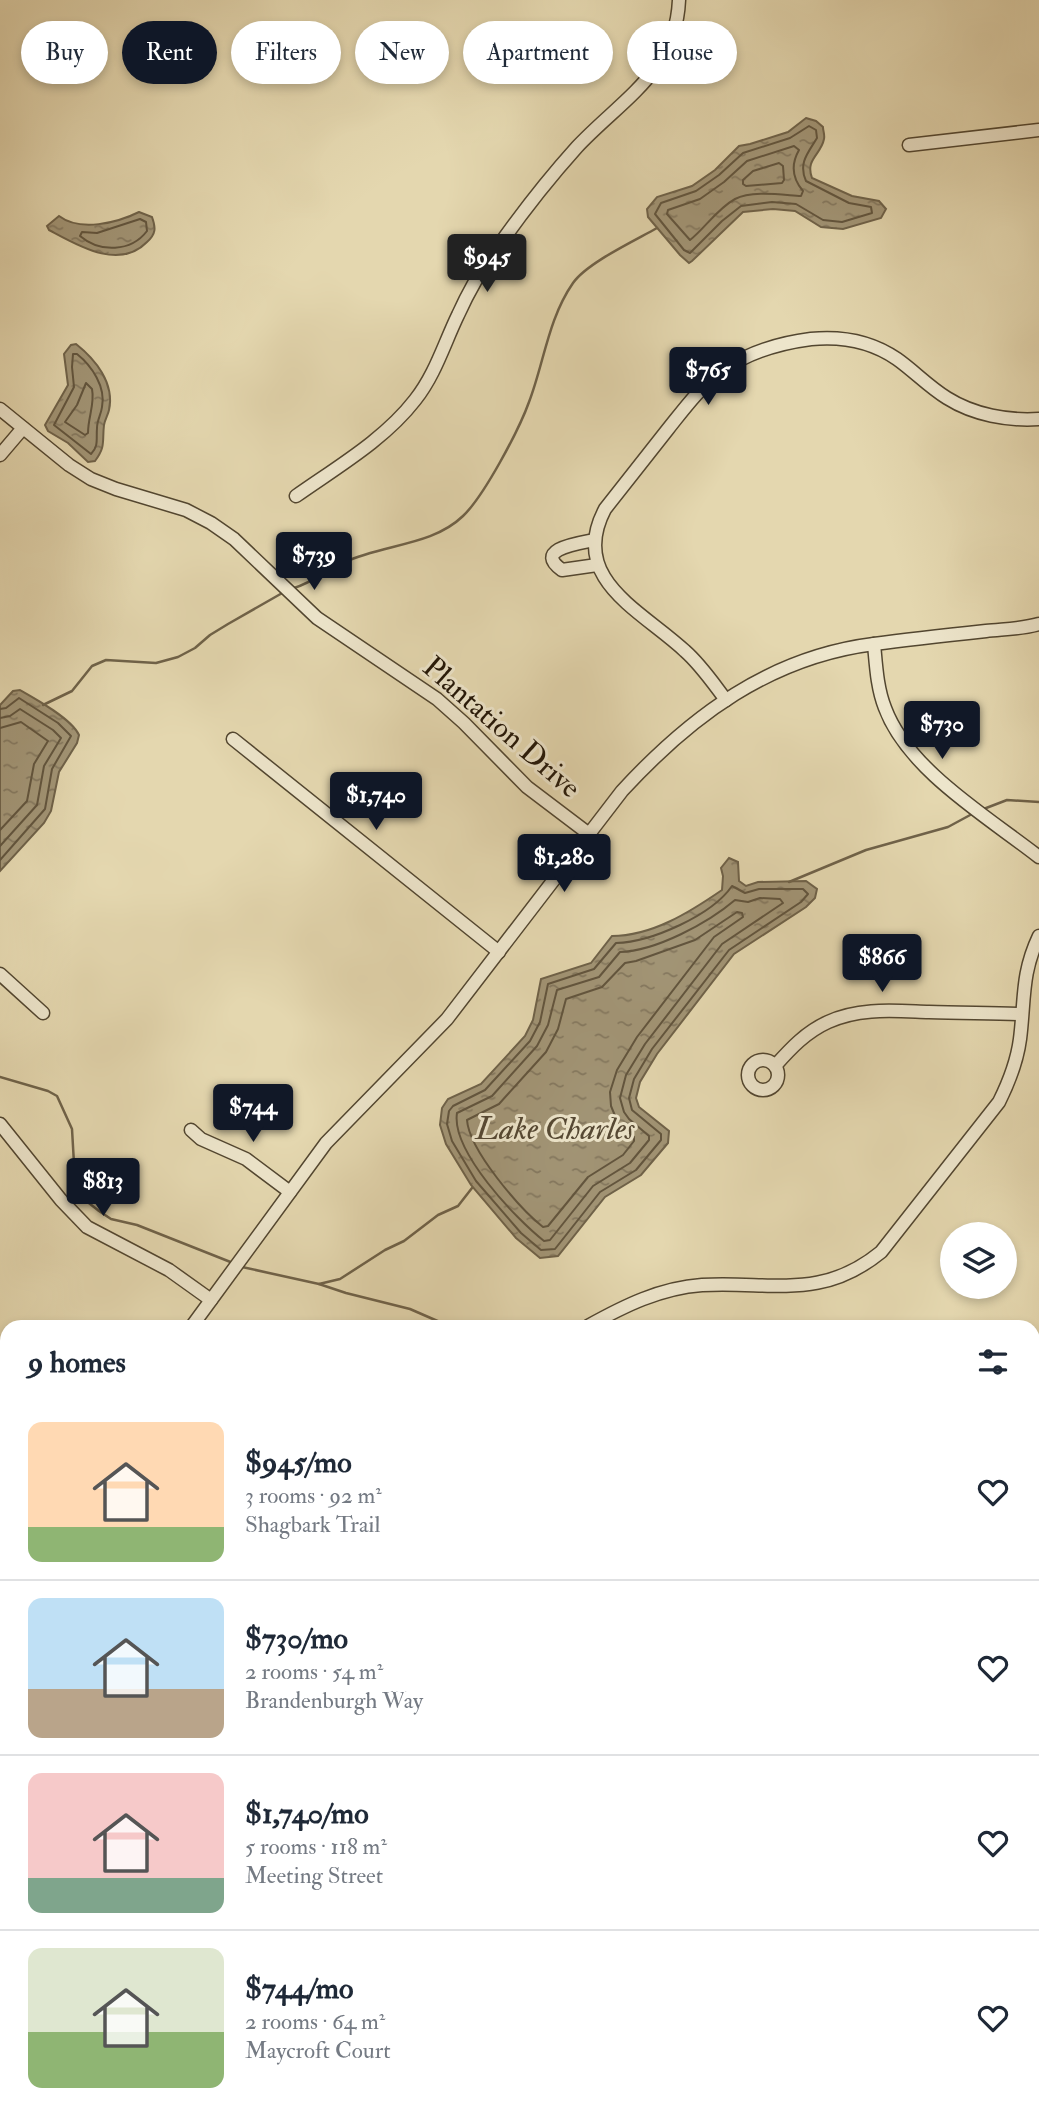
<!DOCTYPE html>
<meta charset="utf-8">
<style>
:root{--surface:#fff;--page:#f6f6f7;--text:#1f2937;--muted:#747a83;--line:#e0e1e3;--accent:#111827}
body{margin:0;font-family:"IM FELL Double Pica",serif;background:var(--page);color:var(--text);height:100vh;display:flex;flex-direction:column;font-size:26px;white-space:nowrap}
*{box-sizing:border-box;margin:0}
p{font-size:23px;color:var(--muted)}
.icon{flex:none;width:38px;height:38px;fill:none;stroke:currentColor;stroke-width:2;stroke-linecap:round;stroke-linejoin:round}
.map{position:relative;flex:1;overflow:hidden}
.sheet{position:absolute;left:0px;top:1320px;width:1040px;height:800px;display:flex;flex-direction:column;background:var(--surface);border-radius:21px 21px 0 0;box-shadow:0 4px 10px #0003}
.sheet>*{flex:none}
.banner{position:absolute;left:21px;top:21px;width:998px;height:63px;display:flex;gap:14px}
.controls{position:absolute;left:940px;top:1222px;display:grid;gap:14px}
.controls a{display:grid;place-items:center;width:77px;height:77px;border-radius:50%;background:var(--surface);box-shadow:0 4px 10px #0003;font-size:35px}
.price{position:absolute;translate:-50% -60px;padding:0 16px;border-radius:7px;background:var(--accent);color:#fff;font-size:23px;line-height:46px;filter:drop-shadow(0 2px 4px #0008)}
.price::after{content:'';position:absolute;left:50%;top:42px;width:21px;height:16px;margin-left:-10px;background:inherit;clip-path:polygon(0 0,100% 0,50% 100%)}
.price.current{background:#222;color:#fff}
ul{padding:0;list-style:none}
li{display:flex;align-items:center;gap:21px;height:175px;padding:0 28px}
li+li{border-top:2px solid var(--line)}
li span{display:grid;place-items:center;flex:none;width:196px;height:140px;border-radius:14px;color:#555}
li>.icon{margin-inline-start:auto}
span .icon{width:84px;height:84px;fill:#fffc;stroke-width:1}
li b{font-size:30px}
h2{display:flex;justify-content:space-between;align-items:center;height:84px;padding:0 28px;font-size:30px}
.tag{padding:0 24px;border-radius:32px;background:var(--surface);box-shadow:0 4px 10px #0003;font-size:24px;line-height:63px}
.tag.current{background:var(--accent);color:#fff}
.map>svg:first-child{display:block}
.water{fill:url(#water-ripples);stroke:#6f6249;stroke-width:2}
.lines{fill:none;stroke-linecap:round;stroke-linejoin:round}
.shore{stroke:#62553e;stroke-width:2}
.stream{stroke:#6f6249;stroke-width:2.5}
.minor-casing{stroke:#524630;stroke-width:15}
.minor{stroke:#ede5cb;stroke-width:12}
.labels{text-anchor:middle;stroke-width:6;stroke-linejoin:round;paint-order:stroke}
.street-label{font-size:30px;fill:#221506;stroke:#ede5cb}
.water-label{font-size:32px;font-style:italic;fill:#554833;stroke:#ede5cb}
</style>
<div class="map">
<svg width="1039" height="2118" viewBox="0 0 1039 2118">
<defs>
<pattern id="water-ripples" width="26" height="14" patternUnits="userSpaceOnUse" patternTransform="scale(1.75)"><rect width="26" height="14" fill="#a29576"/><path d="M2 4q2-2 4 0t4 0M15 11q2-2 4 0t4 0" fill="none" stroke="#84785f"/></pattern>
</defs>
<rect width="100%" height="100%" fill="#e4d7af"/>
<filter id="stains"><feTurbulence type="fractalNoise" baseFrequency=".00286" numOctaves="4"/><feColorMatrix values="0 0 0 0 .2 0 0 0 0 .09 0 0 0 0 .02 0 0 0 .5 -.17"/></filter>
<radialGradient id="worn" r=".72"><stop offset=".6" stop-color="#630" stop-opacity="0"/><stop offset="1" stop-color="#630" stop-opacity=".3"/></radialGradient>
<!-- water -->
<g class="water">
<path d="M806,118L816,121L823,127C823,131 825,135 824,139C821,155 805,159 812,178L852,196L879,201L886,209L881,218L843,229L821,227L795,211L773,209L743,212L692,261L689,263L680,255L648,217L647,209L657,197L692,186L715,170L739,146L750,144L788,132Z"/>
<path d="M139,212L152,217C156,228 156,234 147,242C119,271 77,245 49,230L47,226L59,216C80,232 117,223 139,212Z"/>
<path d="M76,344C95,359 115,383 109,410C108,415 105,419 104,425C102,442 106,446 95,461L88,462L68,443L48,431L45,425L68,385L64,354L71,345Z"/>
<path d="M20,690C36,699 72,719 79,735L77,743L59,772L51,811L44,823L0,871V705L13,691Z"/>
<path d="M729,858L738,862L739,881L746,886L758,882L806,881L817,889L815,898L806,907L734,954L657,1054L640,1082L636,1098L639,1107L669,1131L668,1143L641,1175L605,1197L558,1256L540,1258L516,1238L471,1185L446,1144L440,1125L442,1108L448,1099L481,1084L525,1036L533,1020L541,979L591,963L612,936C652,936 690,912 722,890L723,876L721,868Z"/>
</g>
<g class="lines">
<!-- shore -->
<g class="shore">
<path d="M809,126L816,130L817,138C808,153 798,163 806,181L849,203L871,207L872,213L842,222L823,220L796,204L772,202L741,206L722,221L690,253L684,250L655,214L661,203L696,191L719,175L743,153L790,138Z"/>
<path d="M794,146L799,150C791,164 792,178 803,191L801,196C783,195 752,190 735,199C717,209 705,228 690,240L667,214L668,210L700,199L724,182L747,161Z"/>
<polygon points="779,163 783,166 784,180 782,183 746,186 743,184 743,180 753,171"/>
<path d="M140,219L146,222L147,231C131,252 100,253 80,236L82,232L97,233Z"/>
<path d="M73,354H77C92,366 106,387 102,407C101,415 97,420 97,428C96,439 99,446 91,454L54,425L74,387L72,367Z"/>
<path d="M86,383L92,389C95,404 88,417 88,433L85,435L65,422L77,405Z"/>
<polyline points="0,709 6,708 19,698 58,723 71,736 52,769 45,809 0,860"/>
<polyline points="0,718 10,716 20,709 53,730 61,738 44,766 37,805 0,846"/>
<polyline points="0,728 21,722 48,741 34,764 27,801 0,830"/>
<path d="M732,886L745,893L759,889H803L808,894L801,902L729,950L652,1049L634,1079L629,1098L632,1110L661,1134V1140L636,1170L600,1192L555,1249L541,1250L521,1233L476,1181L452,1141L447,1124L449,1111L453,1106L485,1090L530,1041L540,1022L548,984L594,969L616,943C652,942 712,915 732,886Z"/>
<path d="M760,898L780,899L783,903L722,944L645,1044L626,1075L620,1098L624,1112L629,1119L649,1136V1140L630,1163L593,1186L550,1240L544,1241C516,1219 451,1151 457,1113L492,1096L537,1046L548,1025L557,990L599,977L620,952C656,951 708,923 735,900L748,902Z"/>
<path d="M737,912L742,913L743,917L714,937L637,1037L617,1070L610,1092L611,1106L618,1123L634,1137V1141L623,1155L588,1177L548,1226L543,1227C520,1209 469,1150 467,1120L499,1104L546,1052L558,1029L566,999L602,987L625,963L636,961L695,940Z"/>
</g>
<!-- stream -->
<g class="stream">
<path d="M294,588C313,582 327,570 345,562C383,544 432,546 463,516C484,496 519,430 529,402C544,363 548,319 573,283C587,263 634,241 657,228"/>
<polyline points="43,705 72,691 92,666 106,660 156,663 178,657 195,648 210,635 228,624 284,592"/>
<polyline points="981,810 1007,800 1039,802"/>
<polyline points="789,882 866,850 948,827 972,814"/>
<polyline points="0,1077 48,1091 57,1096 72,1129 75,1181 85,1200 99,1211 111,1219 137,1225 233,1263"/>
<polyline points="242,1267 319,1284 346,1293 410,1309 449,1326"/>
<polyline points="319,1284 340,1279 385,1250 404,1241 438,1215 458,1206 472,1188"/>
<polyline points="1032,1418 1037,1417"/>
</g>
<defs>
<g id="minor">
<polyline points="909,145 1039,130"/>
<polyline points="0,409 69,465 91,479 116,489 186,510 211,523 234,539 317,618 437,699 464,723 527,787 589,834"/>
<polyline points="0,455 23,428"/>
<path d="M296,496C337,467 384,440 415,400C435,375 444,344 458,315C468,293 480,271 495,251C518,218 550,177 577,147C621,100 676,72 679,0"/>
<path d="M594,540C580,543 532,549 562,570L597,565"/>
<path d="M874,644C876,665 877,688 885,708C908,770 988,817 1039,857"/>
<path d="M726,700C713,683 701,665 685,651C641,610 568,579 605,509C626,482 647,456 668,429C684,409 700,387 722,371C747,353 780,343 811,339C842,336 871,341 897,359C914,371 929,387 947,398C974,415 1008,421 1039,419"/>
<polyline points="233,739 499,952"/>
<polyline points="0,974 43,1013"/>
<circle cx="763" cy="1075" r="15"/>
<path d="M775,1066C791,1048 806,1032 828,1022C860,1007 896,1011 929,1012C960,1013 991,1013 1021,1014"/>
<polyline points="0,1124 61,1200 87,1227 169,1270 211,1300"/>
<polyline points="191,1130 201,1139 246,1159 290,1192"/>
<path d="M192,1326L326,1143L447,1019L622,791C691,716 770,657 874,644C912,639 949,635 986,631C1004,629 1022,629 1039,624"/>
<path d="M588,1326C624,1306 660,1288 702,1285C772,1281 821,1301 881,1252L999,1102C1009,1082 1017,1062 1020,1039C1025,1000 1021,974 1039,936"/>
<polyline points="1032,1569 1039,1565"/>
<polyline points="0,1590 7,1580"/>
<polyline points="0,1799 7,1802"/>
<polyline points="1032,1869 1039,1874"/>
<polyline points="120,2112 128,2118"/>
<polyline points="460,2112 467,2118"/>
<polyline points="750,2112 757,2118"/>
<polyline points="1026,2112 1033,2118"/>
</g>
</defs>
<!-- minor casing -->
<use href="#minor" class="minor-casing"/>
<!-- minor -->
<use href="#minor" class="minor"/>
</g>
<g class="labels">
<!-- street labels -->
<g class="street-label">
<text transform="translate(502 727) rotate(41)" y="10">Plantation Drive</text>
</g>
<!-- water labels -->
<g class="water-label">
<text x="555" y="1139">Lake Charles</text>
</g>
</g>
<rect width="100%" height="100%" filter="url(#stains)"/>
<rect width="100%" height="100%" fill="url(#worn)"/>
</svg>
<div class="controls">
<a><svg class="icon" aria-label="layers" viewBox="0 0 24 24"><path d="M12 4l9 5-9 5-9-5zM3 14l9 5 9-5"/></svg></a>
</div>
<b class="price current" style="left:487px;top:294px">$945</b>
<b class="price" style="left:708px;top:407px">$765</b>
<b class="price" style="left:314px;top:592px">$739</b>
<b class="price" style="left:942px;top:761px">$730</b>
<b class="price" style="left:376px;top:832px">$1,740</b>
<b class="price" style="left:564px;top:894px">$1,280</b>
<b class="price" style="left:882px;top:994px">$866</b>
<b class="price" style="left:253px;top:1144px">$744</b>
<b class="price" style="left:103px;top:1218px">$813</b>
<div class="banner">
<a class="tag">Buy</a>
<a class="tag current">Rent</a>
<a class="tag">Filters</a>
<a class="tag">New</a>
<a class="tag">Apartment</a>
<a class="tag">House</a>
</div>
<section class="sheet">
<h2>9 homes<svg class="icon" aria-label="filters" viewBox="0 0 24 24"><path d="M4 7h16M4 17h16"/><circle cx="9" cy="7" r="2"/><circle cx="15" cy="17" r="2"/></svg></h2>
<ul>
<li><span style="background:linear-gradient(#ffd9b3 75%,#8fb573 0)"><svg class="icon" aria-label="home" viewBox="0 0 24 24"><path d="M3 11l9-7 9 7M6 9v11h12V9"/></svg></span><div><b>$945/mo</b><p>3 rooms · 92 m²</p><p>Shagbark Trail</p></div><svg class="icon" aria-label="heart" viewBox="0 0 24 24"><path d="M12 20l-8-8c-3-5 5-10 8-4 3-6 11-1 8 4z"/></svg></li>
<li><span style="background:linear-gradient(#bfe0f5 65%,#b9a48a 0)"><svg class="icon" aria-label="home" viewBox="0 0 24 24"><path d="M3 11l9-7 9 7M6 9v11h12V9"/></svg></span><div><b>$730/mo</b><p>2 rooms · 54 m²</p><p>Brandenburgh Way</p></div><svg class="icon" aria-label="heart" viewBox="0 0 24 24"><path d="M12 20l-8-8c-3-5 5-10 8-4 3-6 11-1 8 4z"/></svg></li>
<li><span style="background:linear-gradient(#f6c9c9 75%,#7fa58c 0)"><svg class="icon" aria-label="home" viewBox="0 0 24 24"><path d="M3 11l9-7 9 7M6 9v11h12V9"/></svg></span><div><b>$1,740/mo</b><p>5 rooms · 118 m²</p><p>Meeting Street</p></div><svg class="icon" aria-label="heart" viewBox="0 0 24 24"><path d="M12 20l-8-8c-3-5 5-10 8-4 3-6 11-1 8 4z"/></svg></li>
<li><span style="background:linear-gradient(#dfe7d0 60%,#8fb573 0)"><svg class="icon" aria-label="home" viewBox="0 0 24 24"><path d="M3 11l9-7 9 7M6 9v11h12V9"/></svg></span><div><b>$744/mo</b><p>2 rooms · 64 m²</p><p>Maycroft Court</p></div><svg class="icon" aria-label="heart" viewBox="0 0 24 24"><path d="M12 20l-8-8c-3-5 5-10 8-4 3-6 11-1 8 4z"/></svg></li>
</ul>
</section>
</div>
